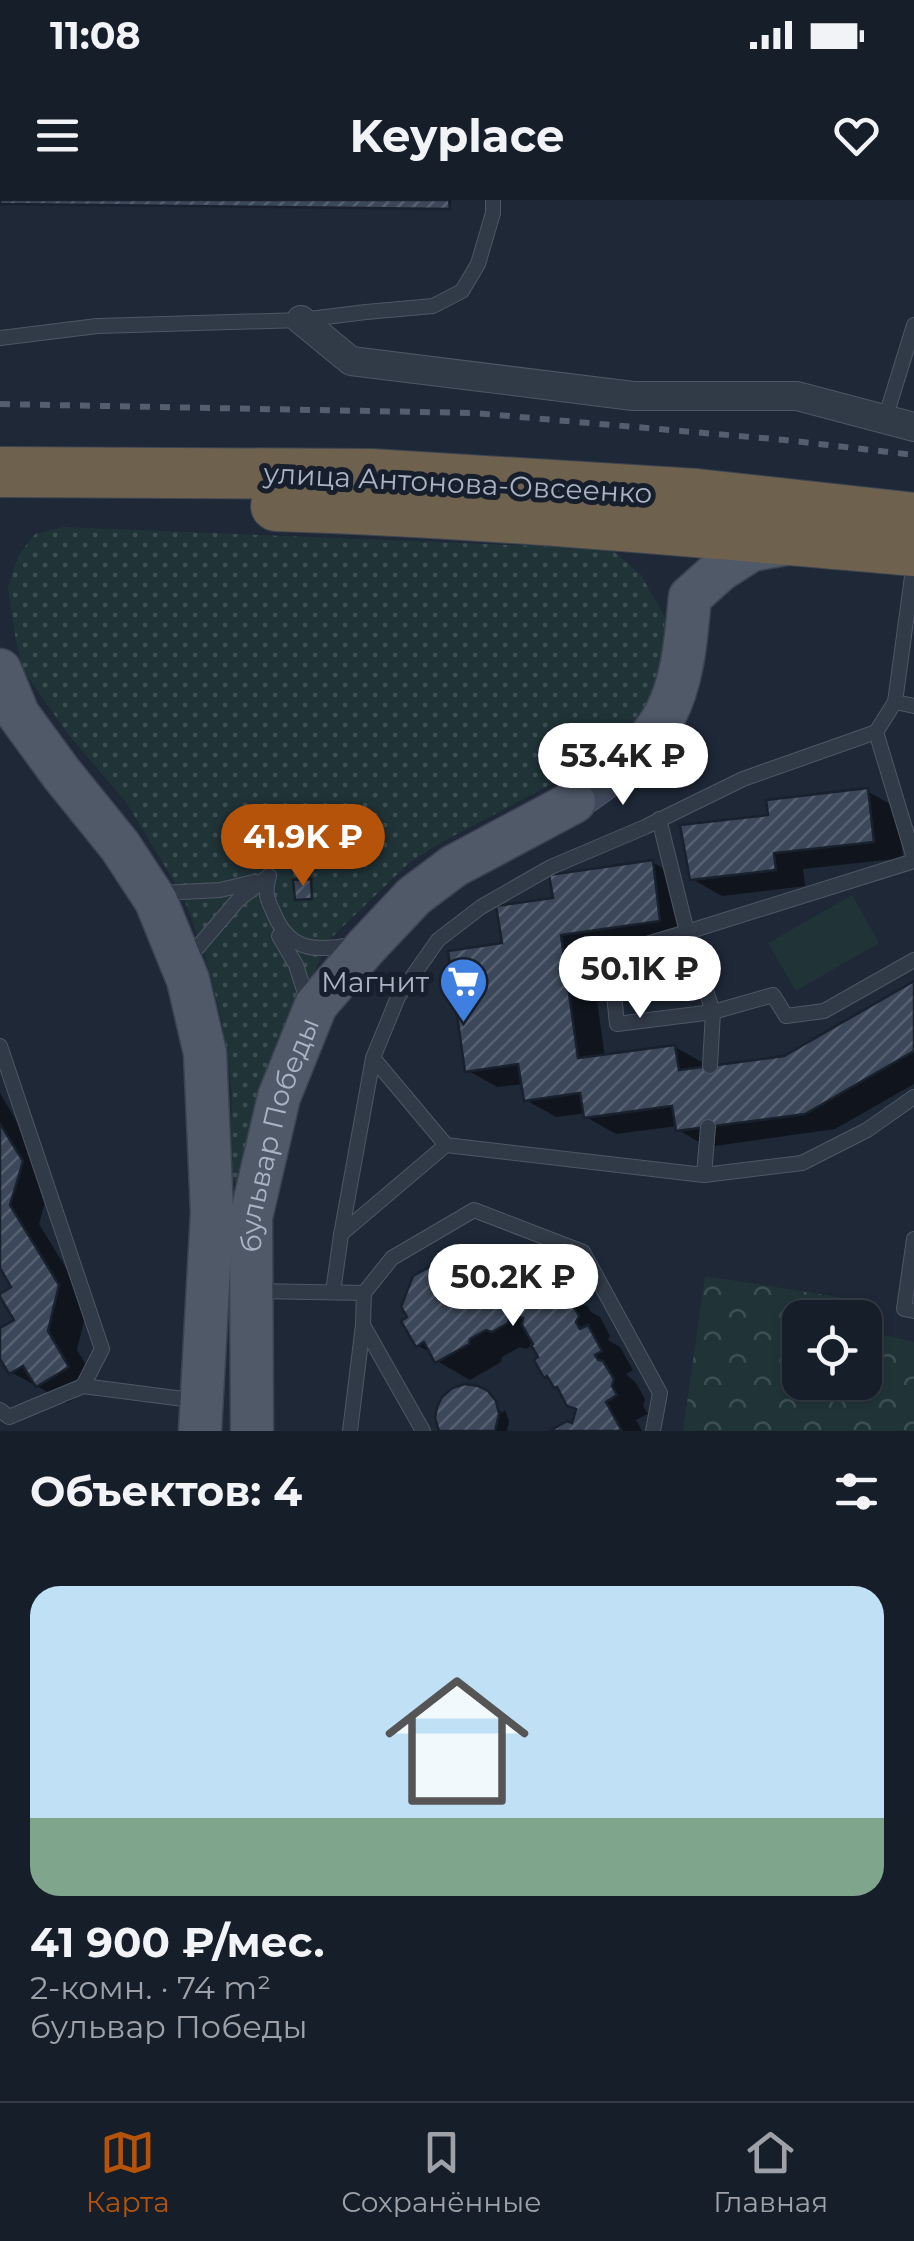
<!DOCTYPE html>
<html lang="ru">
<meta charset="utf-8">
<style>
:root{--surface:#161e29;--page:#232b35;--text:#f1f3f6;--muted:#9ea2a8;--line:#353c46;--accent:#b45309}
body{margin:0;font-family:Montserrat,sans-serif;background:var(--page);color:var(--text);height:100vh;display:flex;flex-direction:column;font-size:38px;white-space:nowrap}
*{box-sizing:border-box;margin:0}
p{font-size:32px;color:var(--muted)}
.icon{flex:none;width:55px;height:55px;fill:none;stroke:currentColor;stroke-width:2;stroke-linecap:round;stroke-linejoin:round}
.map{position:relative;height:1231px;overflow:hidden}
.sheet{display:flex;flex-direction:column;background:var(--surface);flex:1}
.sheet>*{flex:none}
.fabs{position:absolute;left:782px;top:1100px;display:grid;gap:20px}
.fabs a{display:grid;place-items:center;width:100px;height:100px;border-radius:20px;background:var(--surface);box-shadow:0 2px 8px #0004,0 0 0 2px var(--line);font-size:50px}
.price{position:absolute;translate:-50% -85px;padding:0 22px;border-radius:35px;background:#fff;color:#222;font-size:32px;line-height:65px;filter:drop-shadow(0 2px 5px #0008)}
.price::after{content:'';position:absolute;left:50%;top:60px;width:30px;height:22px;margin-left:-15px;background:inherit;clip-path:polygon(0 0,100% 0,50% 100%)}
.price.active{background:var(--accent);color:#fff}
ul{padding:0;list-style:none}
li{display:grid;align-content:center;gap:20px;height:530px;padding:0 30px}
li span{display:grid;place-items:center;height:310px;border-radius:30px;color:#555}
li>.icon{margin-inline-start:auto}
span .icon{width:180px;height:180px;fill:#fffc;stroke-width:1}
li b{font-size:42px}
h2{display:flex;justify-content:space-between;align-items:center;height:120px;padding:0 30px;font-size:42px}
.status{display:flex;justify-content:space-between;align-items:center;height:70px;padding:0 50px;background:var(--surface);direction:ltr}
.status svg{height:28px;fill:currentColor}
header{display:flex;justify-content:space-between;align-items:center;height:130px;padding:0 30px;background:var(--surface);font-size:45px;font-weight:700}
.tab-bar{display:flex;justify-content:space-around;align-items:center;height:140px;border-top:2px solid var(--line);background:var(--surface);font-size:28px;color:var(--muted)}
.tab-bar a{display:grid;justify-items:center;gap:5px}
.tab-bar .active{color:var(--accent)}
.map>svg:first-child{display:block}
.grass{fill:url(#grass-dots)}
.forest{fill:url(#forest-crowns)}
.garden{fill:#203438}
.shadow{fill:#0007}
.building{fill:url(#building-hatch);stroke:#19212e;stroke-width:2.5}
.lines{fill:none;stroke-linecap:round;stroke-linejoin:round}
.lane-casing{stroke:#4f5766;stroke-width:16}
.street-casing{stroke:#4f5766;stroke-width:30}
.secondary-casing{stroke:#4f5766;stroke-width:40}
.primary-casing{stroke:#3b4351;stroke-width:45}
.highway-casing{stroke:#3c4452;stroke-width:52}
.lane{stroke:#313a47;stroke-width:14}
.street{stroke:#313a47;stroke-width:28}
.secondary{stroke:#3f495b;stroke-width:38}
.primary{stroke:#4f5968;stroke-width:42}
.highway{stroke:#6e624e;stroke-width:50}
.rail{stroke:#535e6f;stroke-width:6;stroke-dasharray:10 10;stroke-linecap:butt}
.labels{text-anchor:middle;stroke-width:10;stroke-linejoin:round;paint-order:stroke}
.street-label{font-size:28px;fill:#abb4c5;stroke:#171f2c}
.poi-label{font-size:28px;fill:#abb4c5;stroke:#171f2c;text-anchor:end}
</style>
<div class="status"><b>11:08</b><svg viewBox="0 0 49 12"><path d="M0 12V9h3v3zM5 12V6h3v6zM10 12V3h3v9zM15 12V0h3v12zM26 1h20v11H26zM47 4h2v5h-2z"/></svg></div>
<header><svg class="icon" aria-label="menu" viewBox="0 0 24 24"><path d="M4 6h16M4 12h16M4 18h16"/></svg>Keyplace<svg class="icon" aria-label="heart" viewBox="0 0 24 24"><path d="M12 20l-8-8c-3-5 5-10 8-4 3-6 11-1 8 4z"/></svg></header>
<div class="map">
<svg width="914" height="1231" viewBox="0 0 914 1231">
<defs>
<pattern id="grass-dots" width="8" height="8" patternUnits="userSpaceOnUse" patternTransform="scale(2.5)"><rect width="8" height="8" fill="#203438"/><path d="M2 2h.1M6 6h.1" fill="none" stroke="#3e4f53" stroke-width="1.8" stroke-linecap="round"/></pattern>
<pattern id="forest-crowns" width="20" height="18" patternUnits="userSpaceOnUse" patternTransform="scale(2.5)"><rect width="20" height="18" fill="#203438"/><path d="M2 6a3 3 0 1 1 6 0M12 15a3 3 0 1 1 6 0" fill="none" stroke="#3e4f53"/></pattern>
<pattern id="building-hatch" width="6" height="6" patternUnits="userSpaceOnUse" patternTransform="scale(2.5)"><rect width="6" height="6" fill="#3c485a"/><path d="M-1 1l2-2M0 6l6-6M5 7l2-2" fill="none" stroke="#566070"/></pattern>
</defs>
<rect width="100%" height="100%" fill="#1e2837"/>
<!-- grass -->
<polygon class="grass" points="63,327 611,349 641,375 665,417 661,465 647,512 616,550 440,643 409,663 329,740 270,868 246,986 230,979 232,891 221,817 205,755 183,696 126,602 68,534 23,470 15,435 8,387 18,356 35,334"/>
<!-- forest -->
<polygon class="forest" points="705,1076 863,1101 864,1117 800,1118 800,1182 865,1182 865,1127 866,1131 914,1142 914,1231 683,1231"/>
<!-- garden -->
<polygon class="garden" points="852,695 879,743 796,791 768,743"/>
<!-- shadow -->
<g class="shadow">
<polygon points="0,0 451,0 451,9 0,4"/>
<polygon points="867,591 897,608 903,658 803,669 805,686 722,696 692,679"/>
<polygon points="652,662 682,679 689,737 590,751 605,857 675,847 705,864 705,869 785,858 914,784 914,884 835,929 708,947 678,930 677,926 616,934 586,917 586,913 556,917 526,900 524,884 497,887 467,870 504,745 556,701"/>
<polygon points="0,893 51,980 39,1024 88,1104 77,1150 98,1185 67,1203 11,1172 0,1155 0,1131 17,1121 15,1088 0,1066"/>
<polygon points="484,1049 516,1067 525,1062 558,1081 565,1093 588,1107 591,1112 600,1117 610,1136 608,1140 620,1147 633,1170 626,1174 636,1183 645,1199 643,1206 648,1214 636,1220 642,1231 555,1231 574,1226 579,1210 553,1180 546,1176 534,1144 526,1149 520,1147 502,1157 501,1162 470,1180 437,1161 433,1154 417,1145 411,1117 438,1065 447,1070"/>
<polygon points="486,1193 502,1213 505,1210 509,1221 507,1231 442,1231"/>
</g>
<!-- building -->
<g class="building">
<polygon points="0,0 449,0 450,9 0,4"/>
<polygon points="868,588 874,642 774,653 776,670 690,680 680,625 768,615 766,600"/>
<polygon points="653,660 660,721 561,735 578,858 675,845 679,870 784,856 914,781 914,851 805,914 676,931 672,906 584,918 580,893 524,901 518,864 465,872 448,751 502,743 496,706 553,698 549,675"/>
<polygon points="311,679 312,699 295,700 293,680"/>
<polygon points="0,924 23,961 10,1005 59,1085 48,1131 69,1167 36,1187 23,1166 9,1174 0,1159 0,1128 14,1120 0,1097 0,1094 11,1087 0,1068"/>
<polygon points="484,1046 502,1078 517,1069 514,1065 525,1059 544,1092 556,1085 561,1095 567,1095 579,1116 576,1122 580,1129 588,1125 602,1151 595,1155 598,1160 603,1161 614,1179 612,1186 617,1195 606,1202 622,1231 550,1231 567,1221 572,1223 576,1209 567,1206 557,1187 554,1188 547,1176 544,1178 534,1160 538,1157 531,1145 533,1144 522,1125 523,1118 510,1115 508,1123 492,1132 486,1130 470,1139 469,1144 435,1163 424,1142 416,1147 401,1121 407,1117 401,1107 413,1076 438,1062 442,1070"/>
<polygon points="465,1184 478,1186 488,1191 496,1201 499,1214 495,1231 439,1231 435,1218 437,1207 442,1197 452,1188"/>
</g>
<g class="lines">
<defs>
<g id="lane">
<polyline points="0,138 97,126 301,120 366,112 433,106 462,91 478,64 493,13 493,0"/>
<polyline points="885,219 914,125"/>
<polyline points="914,362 895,502 914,506"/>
<polyline points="895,502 876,532 914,658"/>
<polyline points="659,619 687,732 610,755 617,824 713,812 710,866"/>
<polyline points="914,661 687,732 713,812 773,795 786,816 824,811 914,760"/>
<path d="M269,676C264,695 267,698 275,716C291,752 317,751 352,745"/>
<polyline points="162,693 220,690 254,682"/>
<polyline points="279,736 296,765 308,803"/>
<polyline points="186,761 238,700 269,676"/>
<polyline points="0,846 102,1149 83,1186"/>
<polyline points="373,858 446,945"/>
<polyline points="704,975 802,963 867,930 914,897"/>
<polyline points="341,1034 446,945 704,975 708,927"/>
<polyline points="914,1039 904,1109 914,1111"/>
<polyline points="257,1091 364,1093 363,1125 350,1231"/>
<polyline points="333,1092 341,1035 373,858 398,797 438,740 481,707 551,667 645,627 743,579 876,532"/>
<polyline points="364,1093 392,1058 474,1010 583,1052 660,1193 653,1231"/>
<polyline points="363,1125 423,1231"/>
<polyline points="0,1210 9,1217 83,1186 199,1201"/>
</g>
<polyline id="street" points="301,120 351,161 633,196 797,196 914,227"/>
<polyline id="secondary" points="574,602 632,560"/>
<g id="primary">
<polyline points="0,470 18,514 61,573 120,646 156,701 188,780 205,853 212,1012 200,1231"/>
<path d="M632,560C643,545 657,531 665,515C684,479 686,436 690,397L720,370L751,350L791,343"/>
<path id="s1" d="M252,1231L251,1017L279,897L316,805L365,748L414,696L454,666L574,602"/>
</g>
<g id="highway">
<polyline points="0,272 371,274 697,294 914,318"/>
<path d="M276,306C489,313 702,332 914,351"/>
</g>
</defs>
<!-- lane casing -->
<use href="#lane" class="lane-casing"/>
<!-- street casing -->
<use href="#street" class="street-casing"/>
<!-- secondary casing -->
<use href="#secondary" class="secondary-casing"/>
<!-- primary casing -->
<use href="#primary" class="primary-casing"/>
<!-- highway casing -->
<use href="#highway" class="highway-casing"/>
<!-- lane -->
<use href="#lane" class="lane"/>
<!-- street -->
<use href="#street" class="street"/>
<!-- secondary -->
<use href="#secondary" class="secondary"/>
<!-- primary -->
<use href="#primary" class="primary"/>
<!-- highway -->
<use href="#highway" class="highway"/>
<!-- rail -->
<polyline class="rail" points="0,204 474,213 785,240 914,255"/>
</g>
<!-- icons -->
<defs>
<symbol id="supermarket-pin" viewBox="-11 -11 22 30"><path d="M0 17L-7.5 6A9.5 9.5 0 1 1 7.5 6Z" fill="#3f7fe0" stroke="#171f2c"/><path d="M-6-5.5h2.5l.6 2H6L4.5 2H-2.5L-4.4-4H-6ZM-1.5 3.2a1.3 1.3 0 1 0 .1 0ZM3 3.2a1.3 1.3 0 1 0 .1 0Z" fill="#fff"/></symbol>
</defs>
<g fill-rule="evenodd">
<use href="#supermarket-pin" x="436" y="754" width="55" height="75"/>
</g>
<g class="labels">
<!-- street labels -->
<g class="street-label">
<text transform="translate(458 283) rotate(3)" y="10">улица Антонова-Овсеенко</text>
<text dy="10" stroke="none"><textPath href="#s1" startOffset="300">бульвар Победы</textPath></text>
</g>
<!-- poi labels -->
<g class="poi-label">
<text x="429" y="792">Магнит</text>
</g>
</g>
</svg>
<div class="fabs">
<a><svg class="icon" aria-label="locate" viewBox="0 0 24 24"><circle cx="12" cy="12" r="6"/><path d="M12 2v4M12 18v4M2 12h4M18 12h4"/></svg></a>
</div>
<b class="price" style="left:623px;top:608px">53.4K ₽</b>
<b class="price active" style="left:303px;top:689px">41.9K ₽</b>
<b class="price" style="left:640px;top:821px">50.1K ₽</b>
<b class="price" style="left:513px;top:1129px">50.2K ₽</b>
</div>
<section class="sheet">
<h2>Объектов: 4<svg class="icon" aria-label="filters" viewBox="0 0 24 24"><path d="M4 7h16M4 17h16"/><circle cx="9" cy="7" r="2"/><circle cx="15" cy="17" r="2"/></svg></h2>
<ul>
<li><span style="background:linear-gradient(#bfe0f5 75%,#7fa58c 0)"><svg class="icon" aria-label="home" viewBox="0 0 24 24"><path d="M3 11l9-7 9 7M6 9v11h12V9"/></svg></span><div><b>41 900 ₽/мес.</b><p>2-комн. · 74 m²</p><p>бульвар Победы</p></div></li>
</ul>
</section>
<nav class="tab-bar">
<a class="active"><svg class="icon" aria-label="map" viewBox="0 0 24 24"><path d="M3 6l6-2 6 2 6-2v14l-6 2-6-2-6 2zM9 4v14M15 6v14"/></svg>Карта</a>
<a><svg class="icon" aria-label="saved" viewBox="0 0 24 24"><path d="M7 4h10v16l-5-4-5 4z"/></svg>Сохранённые</a>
<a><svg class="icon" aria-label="home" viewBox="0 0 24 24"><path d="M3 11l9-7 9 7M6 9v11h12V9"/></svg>Главная</a>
</nav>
